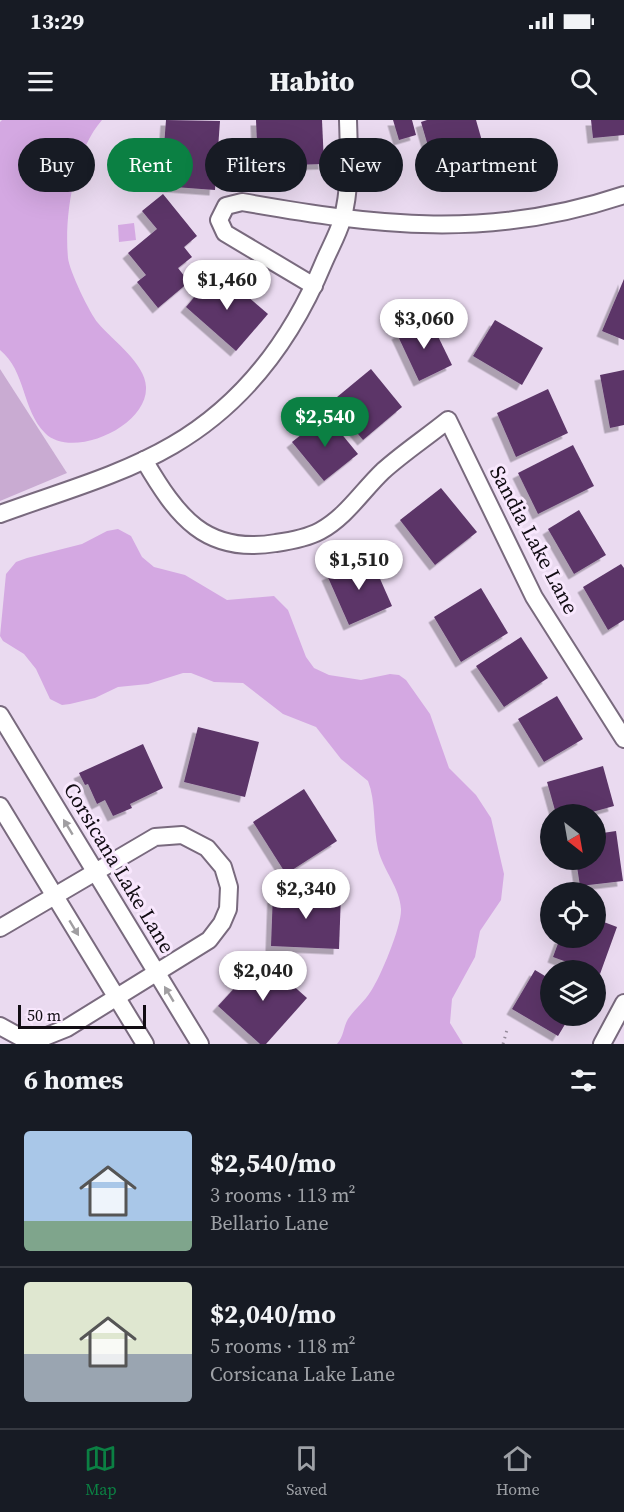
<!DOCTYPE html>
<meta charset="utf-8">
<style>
:root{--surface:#171b24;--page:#242831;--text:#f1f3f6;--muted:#9ea1a6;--line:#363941;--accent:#0b8043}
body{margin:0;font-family:"Source Serif 4",serif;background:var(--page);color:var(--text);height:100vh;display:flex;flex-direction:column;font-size:22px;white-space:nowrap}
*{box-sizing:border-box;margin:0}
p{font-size:20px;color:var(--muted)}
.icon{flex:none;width:33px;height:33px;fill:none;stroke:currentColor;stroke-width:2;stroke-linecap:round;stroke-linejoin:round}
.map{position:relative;height:924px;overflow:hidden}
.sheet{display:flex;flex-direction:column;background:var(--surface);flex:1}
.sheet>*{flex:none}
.guide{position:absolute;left:18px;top:18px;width:588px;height:54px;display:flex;gap:12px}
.needle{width:39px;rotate:149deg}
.fabs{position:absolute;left:540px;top:684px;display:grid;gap:12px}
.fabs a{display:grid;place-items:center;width:66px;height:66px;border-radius:50%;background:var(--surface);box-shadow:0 6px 24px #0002;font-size:30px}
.scale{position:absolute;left:18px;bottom:15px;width:128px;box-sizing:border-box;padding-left:6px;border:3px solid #110c13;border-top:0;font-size:16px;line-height:21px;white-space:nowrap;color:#110c13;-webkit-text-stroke:4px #f8e7fd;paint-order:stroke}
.price{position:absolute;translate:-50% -51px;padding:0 14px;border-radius:21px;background:#fff;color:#222;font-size:20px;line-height:39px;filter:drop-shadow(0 2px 3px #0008)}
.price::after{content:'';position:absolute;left:50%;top:36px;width:18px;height:14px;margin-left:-9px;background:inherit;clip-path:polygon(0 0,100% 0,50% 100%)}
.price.selected{background:var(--accent);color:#fff}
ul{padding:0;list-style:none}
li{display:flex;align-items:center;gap:18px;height:150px;padding:0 24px}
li+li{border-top:2px solid var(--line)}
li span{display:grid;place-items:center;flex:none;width:168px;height:120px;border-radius:6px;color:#555}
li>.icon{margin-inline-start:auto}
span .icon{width:72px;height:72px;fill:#fffc;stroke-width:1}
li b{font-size:26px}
h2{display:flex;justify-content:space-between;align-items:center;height:72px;padding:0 24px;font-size:26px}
.pill{padding:0 21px;border-radius:27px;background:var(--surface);box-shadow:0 6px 24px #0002;font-size:21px;line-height:54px}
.pill.selected{background:var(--accent);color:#fff}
.status{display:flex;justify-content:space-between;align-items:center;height:42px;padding:0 30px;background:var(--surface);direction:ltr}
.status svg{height:16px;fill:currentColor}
header{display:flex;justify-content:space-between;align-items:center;height:78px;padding:0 24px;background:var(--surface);font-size:27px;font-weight:800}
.tabs{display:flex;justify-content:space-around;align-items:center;height:84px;border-top:2px solid var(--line);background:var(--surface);font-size:16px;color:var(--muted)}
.tabs a{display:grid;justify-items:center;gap:3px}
.tabs .selected{color:var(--accent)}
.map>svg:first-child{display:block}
.green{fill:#c9abd2}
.water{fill:#d4a8e2}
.building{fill:#5b3567;filter:url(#shadow)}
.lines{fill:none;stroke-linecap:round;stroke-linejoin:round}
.minor-casing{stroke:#796a7e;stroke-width:20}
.path{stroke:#948999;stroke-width:3;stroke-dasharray:1.5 4.5;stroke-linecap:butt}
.minor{stroke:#fff;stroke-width:16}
.oneway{fill:#a09ea1}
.labels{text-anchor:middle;stroke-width:6;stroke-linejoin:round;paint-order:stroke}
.street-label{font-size:21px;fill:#110c13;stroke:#f8e7fd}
</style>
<div class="status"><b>13:29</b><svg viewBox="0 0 49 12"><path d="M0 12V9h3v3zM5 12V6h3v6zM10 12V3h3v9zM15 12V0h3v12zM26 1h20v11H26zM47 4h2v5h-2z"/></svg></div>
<header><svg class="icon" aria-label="menu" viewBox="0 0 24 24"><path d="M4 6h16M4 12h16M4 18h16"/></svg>Habito<svg class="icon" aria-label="search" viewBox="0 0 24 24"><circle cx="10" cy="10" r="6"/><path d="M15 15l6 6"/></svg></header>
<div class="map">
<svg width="624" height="924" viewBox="0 0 624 924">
<defs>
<filter id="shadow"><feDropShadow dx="-5.5" dy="5.5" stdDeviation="0" flood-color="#0004"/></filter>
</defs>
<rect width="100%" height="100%" fill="#eadaf0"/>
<!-- green -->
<polygon class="green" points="0,249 67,353 0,381"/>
<!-- water -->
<g class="water">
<path d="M2,0H102C74,32 64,96 68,138C69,150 90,194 98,203C113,221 145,243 146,267C148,307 71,340 45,313C22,290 26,251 0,230V2Z"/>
<polygon points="134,103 136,120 119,122 118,105"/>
<path d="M118,409L131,416L142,437L154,447L185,455L227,480L274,476L288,490L306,537L314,548L329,555L361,560L390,554L399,555L406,560L430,594L449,648L476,675L491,698L504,754L501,780L480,811L475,837L452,879L450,903L463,924H337C344,916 343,908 348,899C355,889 365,881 371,871C381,856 402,805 401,789C400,768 383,750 378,729C373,707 376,681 368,661L341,639L316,607L283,594L243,563L214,562L191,553H183L148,564L118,567L95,578L70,584L62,585L50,579L36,549L24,534L3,521L0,516L6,454L16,442L27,438L82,424L107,411Z"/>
</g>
<!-- building -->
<g class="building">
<polygon points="166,0 220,1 215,70 161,66"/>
<polygon points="256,0 322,0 324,44 258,46"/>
<polygon points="393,0 412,0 416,15 399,20"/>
<polygon points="427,0 476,0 486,35 435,50 421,2"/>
<polygon points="591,0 624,0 624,15 593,18"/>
<polygon points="163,74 197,116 184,127 192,137 178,148 189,162 158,188 137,162 146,155 128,133 157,109 142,91"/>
<polygon points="217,150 268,194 236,231 186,187"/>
<polygon points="624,159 624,220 602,211"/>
<polygon points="429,198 452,245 419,261 397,214"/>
<polygon points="495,200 543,228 522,265 473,236"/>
<polygon points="371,249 402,287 363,320 331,282"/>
<polygon points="624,250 624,305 610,308 600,255"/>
<polygon points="548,269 568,313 516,337 497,293"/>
<polygon points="326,295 358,334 324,361 292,322"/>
<polygon points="573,325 594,366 538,394 518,353"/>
<polygon points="441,368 477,412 435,445 400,400"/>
<polygon points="579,390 606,435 574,454 548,409"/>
<polygon points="370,436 392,486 349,505 327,455"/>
<polygon points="621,444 624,448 624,500 608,510 583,467"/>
<polygon points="481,468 508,513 461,542 434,497"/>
<polygon points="521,517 548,558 504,587 476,546"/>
<polygon points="557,576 583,619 544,642 518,599"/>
<polygon points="198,607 259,622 245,677 184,662"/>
<polygon points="143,624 163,668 130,684 132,688 113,696 105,680 97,684 88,664 85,665 79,653"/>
<polygon points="603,646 614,686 585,694 556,694 547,662"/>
<polygon points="304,669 337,721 286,754 253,702"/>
<polygon points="616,711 623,761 580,766 576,740 596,740 596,714"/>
<polygon points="273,772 341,774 339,829 271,826"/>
<polygon points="596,799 617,807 600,854 553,837 560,818 596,818"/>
<polygon points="262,838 307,878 266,924 260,924 218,886"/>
<polygon points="535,850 550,859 550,896 570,896 558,916 512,889"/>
</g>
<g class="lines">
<defs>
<g id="minor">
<path d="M314,166L225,113L219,100L226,86L242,82C377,106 490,120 624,75"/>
<path d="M144,340C177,396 205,435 276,423C290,421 307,418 320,411C346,397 362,371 383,351C403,333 427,317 448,300L534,477L624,619"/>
<path d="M0,394C57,373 120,356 173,325C245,283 293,217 324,142C330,128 338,114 342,100C351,69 349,32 348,0"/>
<polyline points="0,595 200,924"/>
<polyline points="0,686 145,924"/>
<polyline points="0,808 155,717 182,715 207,728 223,747 229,767 228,789 222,803 209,820 67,908 47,916 20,917 0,906"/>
<polyline points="602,924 624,883"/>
</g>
</defs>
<!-- minor casing -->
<use href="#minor" class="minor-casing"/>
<!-- path -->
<polyline class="path" points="503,924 507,910"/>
<!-- minor -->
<use href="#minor" class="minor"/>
</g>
<!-- one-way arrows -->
<defs><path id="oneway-solid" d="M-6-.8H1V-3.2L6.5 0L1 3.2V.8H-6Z" transform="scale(1.5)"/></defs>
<g class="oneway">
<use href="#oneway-solid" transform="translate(68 707) rotate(-121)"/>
<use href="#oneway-solid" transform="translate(74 808) rotate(59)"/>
<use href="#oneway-solid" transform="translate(169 874) rotate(-121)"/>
</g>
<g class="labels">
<!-- street labels -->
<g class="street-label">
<text transform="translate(534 420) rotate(62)" y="7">Sandia Lake Lane</text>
<text transform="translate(119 748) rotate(59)" y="7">Corsicana Lake Lane</text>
</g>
</g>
</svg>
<div class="fabs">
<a><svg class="needle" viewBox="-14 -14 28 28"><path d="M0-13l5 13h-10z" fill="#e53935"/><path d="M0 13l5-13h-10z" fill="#9ea1a6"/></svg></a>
<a><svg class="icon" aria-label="locate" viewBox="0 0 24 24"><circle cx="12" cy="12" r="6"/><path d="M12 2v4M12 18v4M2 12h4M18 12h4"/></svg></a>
<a><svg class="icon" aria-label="layers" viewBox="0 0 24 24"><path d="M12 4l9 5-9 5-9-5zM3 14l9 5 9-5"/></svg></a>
</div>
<div class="scale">50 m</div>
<b class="price" style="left:227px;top:191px">$1,460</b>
<b class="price" style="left:424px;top:230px">$3,060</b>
<b class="price selected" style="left:325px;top:328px">$2,540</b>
<b class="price" style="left:359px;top:471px">$1,510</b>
<b class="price" style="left:306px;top:800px">$2,340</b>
<b class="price" style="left:263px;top:882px">$2,040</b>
<div class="guide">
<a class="pill">Buy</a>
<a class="pill selected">Rent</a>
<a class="pill">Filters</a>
<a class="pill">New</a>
<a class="pill">Apartment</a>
</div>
</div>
<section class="sheet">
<h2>6 homes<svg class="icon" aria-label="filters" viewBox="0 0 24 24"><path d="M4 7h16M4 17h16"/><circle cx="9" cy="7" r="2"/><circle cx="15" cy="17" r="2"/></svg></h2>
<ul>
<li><span style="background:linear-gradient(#a9c7e8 75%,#7fa58c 0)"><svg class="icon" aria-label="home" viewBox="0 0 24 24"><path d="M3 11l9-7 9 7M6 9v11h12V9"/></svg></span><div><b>$2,540/mo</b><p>3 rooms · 113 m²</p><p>Bellario Lane</p></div></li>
<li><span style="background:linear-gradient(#dfe7d0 60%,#9aa5b1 0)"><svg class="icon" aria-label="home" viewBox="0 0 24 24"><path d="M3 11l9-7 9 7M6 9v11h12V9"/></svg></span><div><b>$2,040/mo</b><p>5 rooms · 118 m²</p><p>Corsicana Lake Lane</p></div></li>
</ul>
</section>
<nav class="tabs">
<a class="selected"><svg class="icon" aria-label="map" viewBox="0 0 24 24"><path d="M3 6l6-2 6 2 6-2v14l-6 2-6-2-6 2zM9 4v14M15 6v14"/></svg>Map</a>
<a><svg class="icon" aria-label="saved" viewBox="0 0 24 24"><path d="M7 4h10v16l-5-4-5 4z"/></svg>Saved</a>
<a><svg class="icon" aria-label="home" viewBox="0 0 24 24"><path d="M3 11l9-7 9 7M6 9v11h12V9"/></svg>Home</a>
</nav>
